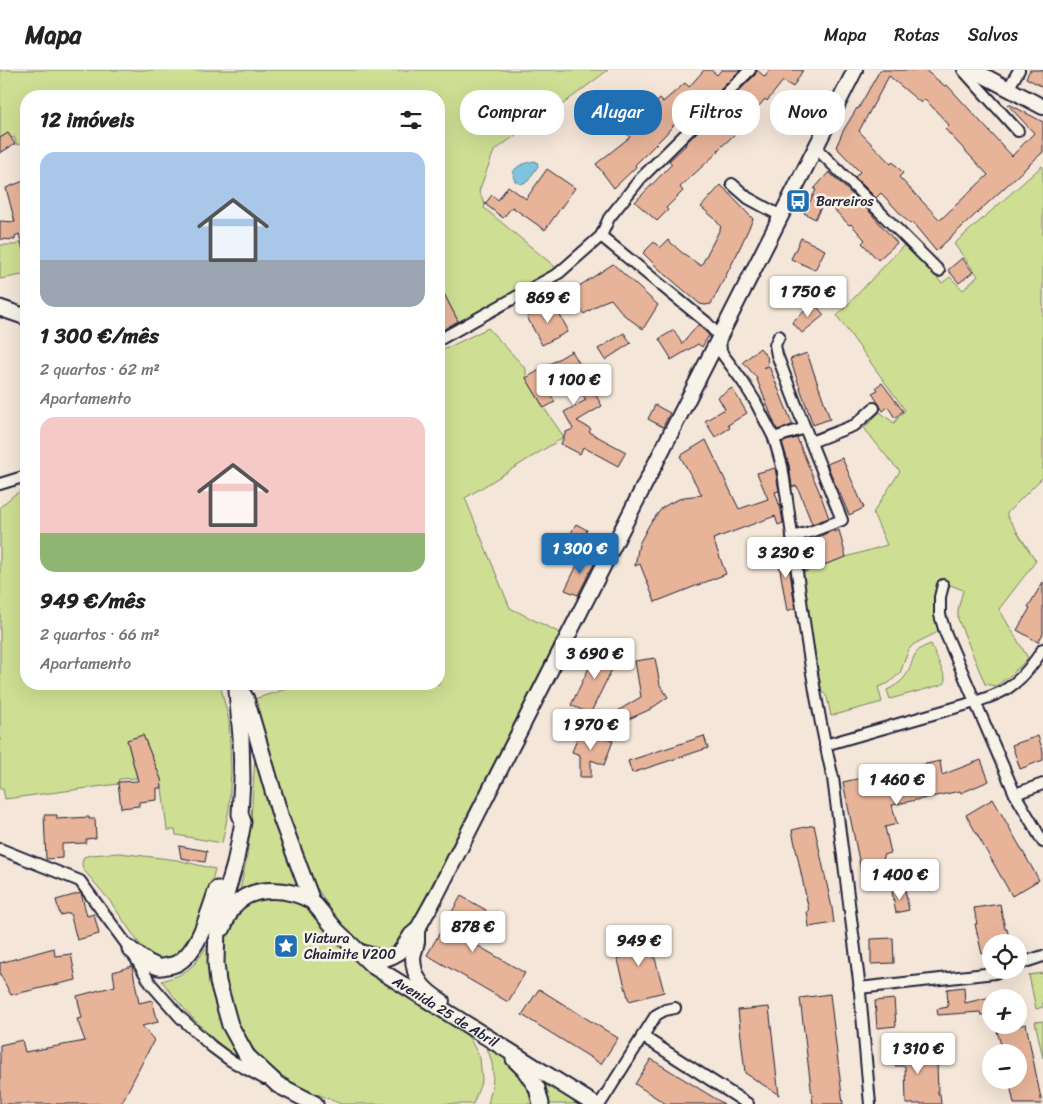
<!DOCTYPE html>
<html lang="pt">
<meta charset="utf-8">
<style>
:root{--surface:#fff;--page:#f2f2f2;--text:#222;--muted:#767676;--line:#e0e0e0;--accent:#1f6fb2}
body{margin:0;font-family:Sriracha,sans-serif;background:var(--page);color:var(--text);height:100vh;display:flex;flex-direction:column;font-size:19px;white-space:nowrap}
*{box-sizing:border-box;margin:0}
p{font-size:16px;color:var(--muted)}
.icon{flex:none;width:28px;height:28px;fill:none;stroke:currentColor;stroke-width:2;stroke-linecap:round;stroke-linejoin:round}
.map{position:relative;flex:1;overflow:hidden}
.drawer{position:absolute;left:20px;top:20px;width:425px;height:600px;display:flex;flex-direction:column;background:var(--surface);border-radius:20px;box-shadow:0 5px 20px #0002}
.drawer>*{flex:none}
.top-card{position:absolute;left:460px;top:20px;width:475px;height:45px;display:flex;gap:10px}
.tools{position:absolute;left:982px;top:864px;display:grid;gap:10px}
.tools a{display:grid;place-items:center;width:45px;height:45px;border-radius:50%;background:var(--surface);box-shadow:0 5px 20px #0002;font-size:25px}
.price{position:absolute;translate:-50% -42px;padding:0 11px;border-radius:5px;background:#fff;color:#222;font-size:16px;line-height:32px;filter:drop-shadow(0 1px 2px #0008)}
.price::after{content:'';position:absolute;left:50%;top:30px;width:15px;height:11px;margin-left:-8px;background:inherit;clip-path:polygon(0 0,100% 0,50% 100%)}
.price.active{background:var(--accent);color:#fff}
ul{padding:0;list-style:none}
li{display:grid;align-content:center;gap:10px;height:265px;padding:0 20px}
li span{display:grid;place-items:center;height:155px;border-radius:15px;color:#555}
li>.icon{margin-inline-start:auto}
span .icon{width:90px;height:90px;fill:#fffc;stroke-width:1}
li b{font-size:21px}
h2{display:flex;justify-content:space-between;align-items:center;height:60px;padding:0 20px;font-size:21px}
.chip{padding:0 18px;border-radius:20px;background:var(--surface);box-shadow:0 5px 20px #0002;font-size:18px;line-height:45px}
.chip.active{background:var(--accent);color:#fff}
header{display:flex;align-items:center;gap:30px;box-sizing:border-box;height:70px;padding:0 25px;background:var(--surface);border-bottom:1px solid var(--line)}
header strong{font-size:24px}
nav{display:flex;gap:28px;margin-inline-start:auto;font-size:18px}
.map>svg:first-child{display:block}
.green{fill:#cedf93;stroke:#788067}
.water{fill:#7ec3df;stroke:#59839d}
.building{fill:#e7b499;stroke:#22223b;fill-rule:evenodd}
.lines{fill:none;stroke-linecap:round;stroke-linejoin:round}
.minor-casing{stroke:#22223b;stroke-width:14}
.secondary-casing{stroke:#22223b;stroke-width:18}
.primary-casing{stroke:#22223b;stroke-width:19}
.minor{stroke:#f7f3e8;stroke-width:10}
.secondary{stroke:#f7f3e8;stroke-width:14}
.primary{stroke:#f7f3e8;stroke-width:15}
.labels{text-anchor:middle;stroke-width:5;stroke-linejoin:round;paint-order:stroke}
.poi-label{font-size:14px;fill:#22223b;stroke:#f7f3e8;text-anchor:start}
.street-label{font-size:14px;fill:#22223b;stroke:#f7f3e8}
</style>
<header>
<strong>Mapa</strong>
<nav><a>Mapa</a><a>Rotas</a><a>Salvos</a></nav>
</header>
<div class="map">
<svg width="1043" height="1034" viewBox="0 0 1043 1034">
<rect width="100%" height="100%" fill="#f4e6d8"/>
<filter id="ink" filterUnits="userSpaceOnUse"><feTurbulence type="fractalNoise" baseFrequency=".02" numOctaves="2"/><feDisplacementMap in="SourceGraphic" scale="10" xChannelSelector="R" yChannelSelector="G"/><feConvolveMatrix kernelMatrix="1 2 1 2 8 2 1 2 1" color-interpolation-filters="sRGB"/></filter>
<g filter="url(#ink)">
<!-- green -->
<g class="green">
<polygon points="0,0 608,0 559,37 546,43 494,81 479,121 485,134 484,138 559,200 460,255 439,214 439,26 26,26 26,72 17,75 14,67 11,68 8,63 0,68"/>
<path d="M1042,96L1043,98V407L1007,443V446L1036,491L999,539L1028,588L1011,605L996,616L985,614L958,549V540L963,520L948,514L939,521C936,535 935,548 938,562L914,574L909,579L900,603L889,613L878,617L882,632L831,646L827,627L815,613L803,502L846,487L887,475L873,443L900,401L891,392L864,358L880,342L894,353L905,340L837,246L904,175L942,213L950,207L963,220L978,206L954,174Z"/>
<polygon points="26,169 26,202 22,205 0,209 0,175 15,175"/>
<polygon points="488,258 526,299 526,308 544,338 564,367 465,428 510,538 560,563 400,877 382,882 361,872 338,851 313,812 271,693 251,630 302,614 439,614 439,282"/>
<polygon points="26,418 26,614 220,614 229,651 231,700 229,739 222,773 176,765 175,760 167,760 161,709 143,665 127,670 137,708 119,709 118,714 5,729 3,719 0,719 0,437 14,425"/>
<path d="M931,574L945,607V613L941,615L890,629L887,620C893,617 900,613 904,608C916,593 908,581 931,574Z"/>
<path d="M255,686L298,816C278,810 260,812 240,820L247,786L251,750Z"/>
<polygon points="119,783 177,790 215,799 208,826 193,868 184,879 173,888 164,889 153,885 143,879 110,831 83,799 82,793 84,787 90,785"/>
<path d="M278,826C298,831 302,834 317,847L457,955L470,969L480,988L482,1010L473,1034H341L298,1016L277,1002L259,986L243,964L230,936L223,906V875L229,855L238,839L258,828Z"/>
<path d="M209,872V895L239,987H235C208,965 182,939 162,911C167,909 172,908 177,906C194,898 200,888 209,872Z"/>
<polygon points="1043,903 1043,937 1036,939 1029,905"/>
<polygon points="1043,951 1043,988 1035,952"/>
<path d="M483,970L581,1034H488C495,1006 496,996 483,970Z"/>
</g>
<!-- water -->
<path class="water" d="M534,91L537,92L538,96L528,111L521,114L515,111C508,97 523,94 534,91Z"/>
<!-- building -->
<g class="building">
<polygon points="704,0 711,0 717,5 721,0 740,0 690,50 684,43 665,65 635,95 636,97 614,118 596,94 630,67 624,61 634,52 633,50 640,44 642,46 660,29 663,32 685,13 689,17"/>
<polygon points="757,0 765,7 769,0 803,0 793,17 783,11 767,31 765,29 747,50 746,48 733,61 735,64 718,80 719,81 680,117 683,121 666,138 668,140 657,151 635,132 672,94 669,91 686,75 685,74 755,5"/>
<path d="M880,0H925L945,16L947,15L1012,86L1034,63L1008,35L1009,34L1043,52V82L936,181L912,152L910,154L881,123L876,128L855,107L860,102L836,77L843,61L857,38L858,39ZM889,6L921,33L925,29L949,55L945,59L988,105L940,150L899,107L903,103L893,92L891,94L859,61Z"/>
<polygon points="1030,0 1043,0 1043,17 1026,8"/>
<polygon points="8,63 15,74 0,83 0,68"/>
<polygon points="547,99 575,118 545,160 512,137 503,148 485,134 492,125 498,130 508,116 526,129"/>
<polygon points="829,102 867,139 897,173 878,190 862,173 865,170 851,154 849,155 825,130 815,149 804,143 816,120 814,119"/>
<polygon points="26,110 26,179 23,180 19,164 15,166 15,170 0,169 0,151 15,152 6,118"/>
<polygon points="721,115 753,149 737,184 711,234 705,235 700,234 659,199 643,183 654,172 660,178 668,170 680,181 701,196 721,157 714,148 701,137"/>
<polygon points="801,168 825,180 815,200 791,189"/>
<polygon points="962,188 973,202 959,213 948,200"/>
<polygon points="613,194 658,235 643,259 624,245 611,229 603,232 584,244 570,222"/>
<polygon points="439,214 458,251 439,262"/>
<polygon points="553,233 567,258 567,262 542,275 527,247"/>
<polygon points="814,233 824,245 802,263 792,252"/>
<polygon points="698,255 709,265 702,277 698,274 671,290 670,289 671,288 659,269 674,260 682,274"/>
<polygon points="624,263 631,273 605,290 598,279"/>
<polygon points="760,278 768,288 767,289 768,293 763,298 769,296 792,353 792,355 777,360 756,307 743,292"/>
<polygon points="572,281 590,312 589,313 602,336 577,351 591,359 589,362 626,382 618,396 583,377 580,384 561,374 566,362 573,359 564,342 586,330 573,308 549,322 555,332 544,338 526,308"/>
<polygon points="807,283 830,349 813,355 790,289"/>
<polygon points="882,313 903,341 895,348 888,337 883,341 872,323 878,320 876,317"/>
<polygon points="732,318 747,343 728,355 730,358 715,367 705,351 725,339 718,327"/>
<polygon points="655,335 670,343 663,357 648,349"/>
<polygon points="797,368 821,426 829,448 812,454 797,416 792,417 789,395 782,372"/>
<polygon points="706,370 739,439 768,429 757,403 775,398 779,421 775,422 781,440 783,453 778,455 775,446 713,469 726,504 655,532 640,494 635,496 639,474 649,455 662,438 670,433 684,427 702,425 680,386"/>
<polygon points="842,388 864,438 849,445 838,419 837,419 827,394"/>
<polygon points="576,454 587,460 583,469 571,463"/>
<polygon points="834,460 834,462 839,460 846,487 804,502 800,475"/>
<polygon points="787,479 795,538 787,541 777,482"/>
<polygon points="582,485 595,492 578,525 565,520"/>
<polygon points="1043,512 1043,564 1038,572 1017,560 1030,538 1028,537"/>
<polygon points="600,575 619,585 590,644 571,635"/>
<polygon points="655,588 660,615 668,627 649,640 624,651 619,640 641,627 635,591"/>
<polygon points="581,658 613,671 604,695 591,690 591,707 580,707 580,685 572,682"/>
<polygon points="143,665 161,709 162,718 157,718 157,730 139,732 139,736 121,738 118,712 138,711 127,670"/>
<polygon points="704,666 708,678 632,703 628,691"/>
<polygon points="1038,666 1043,681 1043,690 1020,699 1012,675"/>
<polygon points="981,690 989,711 961,723 960,721 892,735 897,754 885,757 891,783 883,785 887,811 864,815 843,712 940,691 942,705"/>
<polygon points="993,729 1039,810 1012,826 966,745"/>
<polygon points="44,745 57,745 57,749 89,747 89,749 95,749 96,768 86,769 86,773 62,774 62,788 46,789"/>
<polygon points="814,755 832,838 834,853 809,857 807,841 809,841 792,760"/>
<polygon points="179,776 207,781 205,792 181,788"/>
<polygon points="905,820 909,840 896,843 892,822"/>
<polygon points="81,823 87,846 94,844 99,864 77,870 70,843 60,845 56,830"/>
<polygon points="461,826 486,840 468,870 525,903 508,932 427,885"/>
<polygon points="1000,834 1005,859 1007,859 1010,872 991,872 991,882 982,884 975,854 977,854 974,838"/>
<polygon points="648,862 664,922 629,931 613,872"/>
<polygon points="893,868 894,893 871,894 871,869"/>
<polygon points="54,878 55,886 71,884 76,910 11,925 0,904 0,893"/>
<polygon points="132,896 139,933 152,930 158,952 142,956 154,970 121,1034 0,1034 0,975 22,970 25,982 85,971 77,949 82,948 77,926 115,916 113,902"/>
<polygon points="964,917 965,933 991,927 991,943 981,945 980,942 938,945 937,939 948,937 947,919"/>
<polygon points="539,919 618,968 601,994 522,945"/>
<polygon points="830,924 843,1034 813,1034 800,928"/>
<polygon points="894,929 896,956 877,958 875,931"/>
<polygon points="769,937 776,1000 779,1025 745,1003 738,940"/>
<polygon points="1026,954 1042,1034 1014,1034 1009,1010 1019,1010 1019,982 1003,982 997,961"/>
<polygon points="906,974 906,975 918,975 918,979 925,978 925,988 932,988 932,993 937,993 938,1024 940,1024 941,1034 906,1034 905,996 895,996 894,975"/>
<polygon points="651,989 724,1034 666,1034 635,1014"/>
</g>
<g class="lines">
<defs>
<g id="minor">
<path d="M750,0L641,108L609,148L601,166L706,252L720,267L721,282L743,312L755,331L774,368L782,396C798,500 808,606 833,708L859,911L870,1034"/>
<polyline points="963,0 1018,61"/>
<polyline points="1008,19 1019,0"/>
<polyline points="816,78 939,201"/>
<polyline points="732,114 748,128 781,146"/>
<polyline points="779,266 775,275 777,285 805,358"/>
<polyline points="439,270 559,203 601,166"/>
<polyline points="774,368 805,358 842,450 810,462 792,467"/>
<polyline points="811,372 855,355 874,338"/>
<polyline points="0,414 26,406"/>
<polyline points="943,515 940,527 940,545 945,562 1015,724 1043,772"/>
<path d="M825,675L975,632C986,628 998,625 1008,618C1022,609 1034,593 1043,579"/>
<polyline points="1015,724 1043,714"/>
<polyline points="0,779 80,811 130,879 151,914 180,947 211,976 230,990 265,1009"/>
<polyline points="1019,894 1043,886"/>
<polyline points="859,918 995,903 1003,900"/>
<polyline points="642,966 748,1034"/>
<polyline points="600,1034 656,945 665,940 675,938"/>
</g>
<g id="secondary">
<polyline points="973,0 1043,37"/>
<path d="M417,860C417,864 417,868 417,872C416,877 414,882 413,887C413,909 425,921 442,931"/>
<polyline points="360,882 385,889 393,886 400,882 411,865 417,860 436,826 855,0"/>
</g>
<g id="primary">
<polyline points="0,238 26,247"/>
<path id="s1" d="M237,614L246,629L281,748L312,831L337,861L373,896L594,1034"/>
<polyline points="237,621 241,667 242,709 240,744 243,752 235,794 217,856 216,893 218,912 230,955 247,986 278,1015 315,1034"/>
<path d="M223,858C225,851 229,844 233,837C252,814 289,818 312,831"/>
<path d="M130,879C138,885 146,893 156,896C159,898 163,897 167,896C196,894 209,842 217,819"/>
<polyline points="514,989 524,999 537,1018 541,1034"/>
</g>
</defs>
<!-- minor casing -->
<use href="#minor" class="minor-casing"/>
<!-- secondary casing -->
<use href="#secondary" class="secondary-casing"/>
<!-- primary casing -->
<use href="#primary" class="primary-casing"/>
<!-- minor -->
<use href="#minor" class="minor"/>
<!-- secondary -->
<use href="#secondary" class="secondary"/>
<!-- primary -->
<use href="#primary" class="primary"/>
</g>
</g>
<!-- icons -->
<defs>
<symbol id="bus-square" viewBox="-11 -11 22 22"><rect x="-9" y="-9" width="18" height="18" rx="4" fill="#1f6fb2" stroke="#f7f3e8"/><path d="M-5-6H5V4H4V6H2V4H-2V6H-4V4H-5ZM-3.5-4V0h7V-4ZM-3.5 1.2v1.5H-2V1.2ZM2 1.2v1.5H3.5V1.2Z" fill="#fff"/></symbol>
<symbol id="sight-square" viewBox="-11 -11 22 22"><rect x="-9" y="-9" width="18" height="18" rx="4" fill="#1f6fb2" stroke="#f7f3e8"/><path d="M0-6L1.8-2.2L6-1.7L2.9 1.2L3.7 5.4L0 3.3L-3.7 5.4L-2.9 1.2L-6-1.7L-1.8-2.2Z" fill="#fff"/></symbol>
</defs>
<g fill-rule="evenodd">
<use href="#bus-square" x="784" y="117" width="28" height="28"/>
<use href="#sight-square" x="272" y="862" width="28" height="28"/>
</g>
<g class="labels">
<!-- poi labels -->
<g class="poi-label">
<text x="816" y="136">Barreiros</text>
<text x="304" y="873">Viatura<tspan x="304" dy="16">Chaimite V200</tspan></text>
</g>
<!-- street labels -->
<g class="street-label">
<text dy="5" stroke="none"><textPath href="#s1" startOffset="405">Avenida 25 de Abril</textPath></text>
</g>
</g>
</svg>
<div class="tools">
<a><svg class="icon" aria-label="locate" viewBox="0 0 24 24"><circle cx="12" cy="12" r="6"/><path d="M12 2v4M12 18v4M2 12h4M18 12h4"/></svg></a>
<a>+</a>
<a>−</a>
</div>
<b class="price" style="left:808px;top:248px">1 750 €</b>
<b class="price" style="left:548px;top:254px">869 €</b>
<b class="price" style="left:574px;top:336px">1 100 €</b>
<b class="price active" style="left:580px;top:505px">1 300 €</b>
<b class="price" style="left:786px;top:509px">3 230 €</b>
<b class="price" style="left:595px;top:610px">3 690 €</b>
<b class="price" style="left:591px;top:681px">1 970 €</b>
<b class="price" style="left:897px;top:736px">1 460 €</b>
<b class="price" style="left:900px;top:831px">1 400 €</b>
<b class="price" style="left:473px;top:883px">878 €</b>
<b class="price" style="left:639px;top:897px">949 €</b>
<b class="price" style="left:918px;top:1005px">1 310 €</b>
<div class="top-card">
<a class="chip">Comprar</a>
<a class="chip active">Alugar</a>
<a class="chip">Filtros</a>
<a class="chip">Novo</a>
</div>
<section class="drawer">
<h2>12 imóveis<svg class="icon" aria-label="filters" viewBox="0 0 24 24"><path d="M4 7h16M4 17h16"/><circle cx="9" cy="7" r="2"/><circle cx="15" cy="17" r="2"/></svg></h2>
<ul>
<li><span style="background:linear-gradient(#a9c7e8 70%,#9aa5b1 0)"><svg class="icon" aria-label="home" viewBox="0 0 24 24"><path d="M3 11l9-7 9 7M6 9v11h12V9"/></svg></span><div><b>1 300 €/mês</b><p>2 quartos · 62 m²</p><p>Apartamento</p></div></li>
<li><span style="background:linear-gradient(#f6c9c9 75%,#8fb573 0)"><svg class="icon" aria-label="home" viewBox="0 0 24 24"><path d="M3 11l9-7 9 7M6 9v11h12V9"/></svg></span><div><b>949 €/mês</b><p>2 quartos · 66 m²</p><p>Apartamento</p></div></li>
</ul>
</section>
</div>
